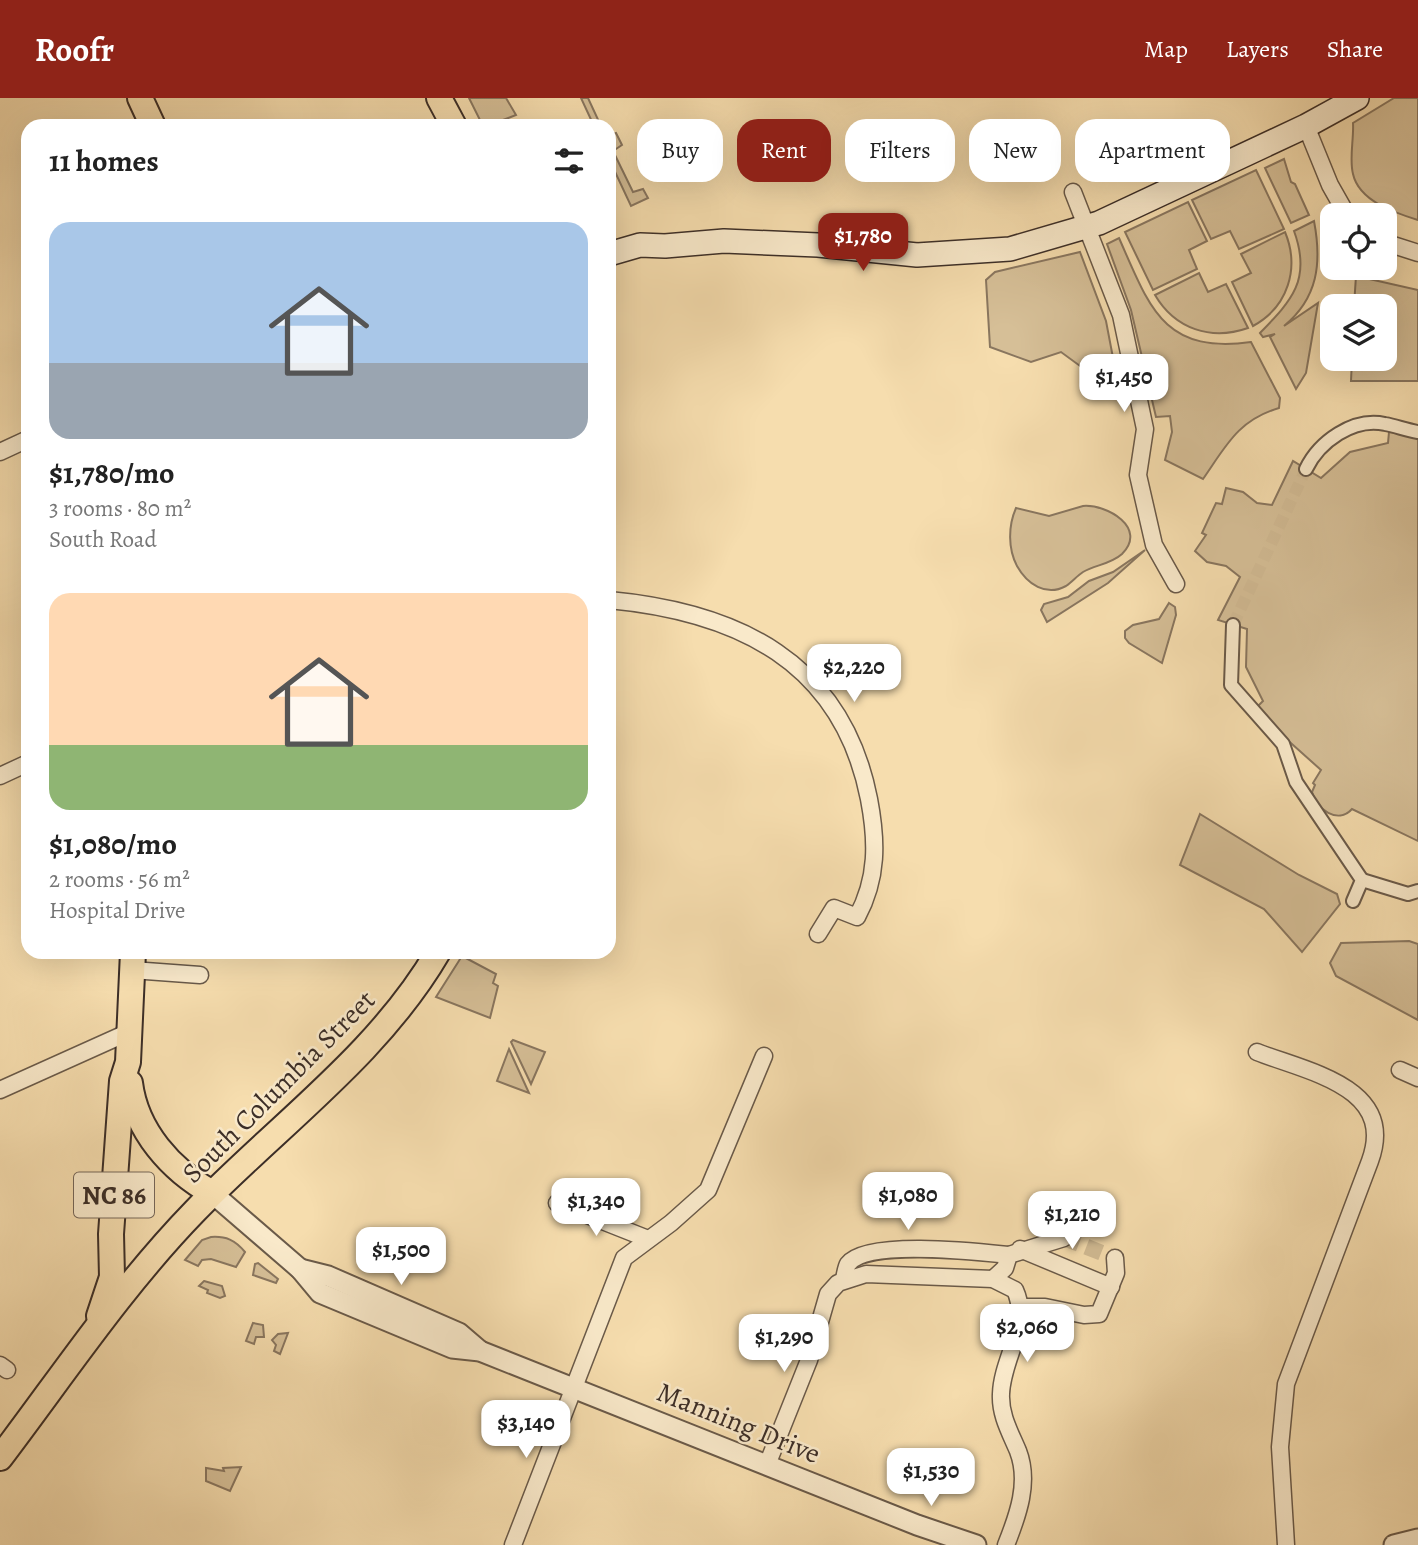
<!DOCTYPE html>
<meta charset="utf-8">
<style>
:root{--surface:#fff;--page:#f2f2f2;--text:#222;--muted:#767676;--accent:#8f2418}
body{margin:0;font-family:Alegreya,serif;background:var(--page);color:var(--text);height:100vh;display:flex;flex-direction:column;font-size:26px;white-space:nowrap}
*{box-sizing:border-box;margin:0}
p{font-size:23px;color:var(--muted)}
.icon{flex:none;width:38px;height:38px;fill:none;stroke:currentColor;stroke-width:2;stroke-linecap:round;stroke-linejoin:round}
.map{position:relative;flex:1;overflow:hidden}
.sheet{position:absolute;left:21px;top:21px;width:595px;height:840px;display:flex;flex-direction:column;background:var(--surface);border-radius:21px;box-shadow:0 7px 28px #0002}
.sheet>*{flex:none}
.top-card{position:absolute;left:637px;top:21px;width:665px;height:63px;display:flex;gap:14px}
.buttons{position:absolute;left:1320px;top:105px;display:grid;gap:14px}
.buttons a{display:grid;place-items:center;width:77px;height:77px;border-radius:14px;background:var(--surface);box-shadow:0 7px 28px #0002;font-size:35px}
.price{position:absolute;translate:-50% -60px;padding:0 16px;border-radius:14px;background:#fff;color:#222;font-size:23px;line-height:46px;filter:drop-shadow(0 2px 4px #0008)}
.price::after{content:'';position:absolute;left:50%;top:42px;width:21px;height:16px;margin-left:-10px;background:inherit;clip-path:polygon(0 0,100% 0,50% 100%)}
.price.current{background:var(--accent);color:#fff}
ul{padding:0;list-style:none}
li{display:grid;align-content:center;gap:14px;height:371px;padding:0 28px}
li span{display:grid;place-items:center;height:217px;border-radius:21px;color:#555}
li>.icon{margin-inline-start:auto}
span .icon{width:126px;height:126px;fill:#fffc;stroke-width:1}
li b{font-size:30px}
h2{display:flex;justify-content:space-between;align-items:center;height:84px;padding:0 28px;font-size:30px}
.pill{padding:0 24px;border-radius:21px;background:var(--surface);box-shadow:0 7px 28px #0002;font-size:24px;line-height:63px}
.pill.current{background:var(--accent);color:#fff}
header{display:flex;align-items:center;gap:42px;box-sizing:border-box;height:98px;padding:0 35px;background:var(--accent);color:#fff}
header strong{font-size:33px}
nav{display:flex;gap:38px;margin-inline-start:auto;font-size:24px}
.map>svg:first-child{display:block}
.green{fill:#d6bf97;stroke:#89765f;stroke-width:2}
.lines{fill:none;stroke-linecap:round;stroke-linejoin:round}
.pedestrian-tunnel{stroke:#d1ba93;stroke-width:12;stroke-dasharray:12 6;stroke-linecap:butt}
.minor-tunnel{stroke:#d1ba93;stroke-width:16;stroke-dasharray:16 8;stroke-linecap:butt}
.pedestrian-casing{stroke:#6a5a49;stroke-width:16}
.minor-casing{stroke:#6a5a49;stroke-width:19}
.tertiary-casing{stroke:#6a5a49;stroke-width:23}
.secondary-casing{stroke:#3c2e27;stroke-width:26}
.primary-casing{stroke:#3c2e27;stroke-width:28}
.pedestrian{stroke:#f9e9ca;stroke-width:12}
.minor{stroke:#f9e9ca;stroke-width:16}
.tertiary{stroke:#f9e9ca;stroke-width:19}
.secondary{stroke:#f9e9ca;stroke-width:23}
.primary{stroke:#f6ddae;stroke-width:24}
.labels{text-anchor:middle;stroke-width:5;stroke-linejoin:round;paint-order:stroke}
.shield{fill:#f9e9ca;stroke:#756658;stroke-width:2}
.shield-label{font-size:26px;font-weight:bold;fill:#3c2e27}
.street-label{font-size:28px;fill:#3c2e27;stroke:#f9e9ca}
</style>
<header>
<strong>Roofr</strong>
<nav><a>Map</a><a>Layers</a><a>Share</a></nav>
</header>
<div class="map">
<svg width="1418" height="1447" viewBox="0 0 1418 1447">
<rect width="100%" height="100%" fill="#f6ddae"/>
<filter id="stains"><feTurbulence type="fractalNoise" baseFrequency=".00286" numOctaves="4"/><feColorMatrix values="0 0 0 0 .2 0 0 0 0 .09 0 0 0 0 .02 0 0 0 .5 -.17"/></filter>
<radialGradient id="worn" r=".72"><stop offset=".6" stop-color="#630" stop-opacity="0"/><stop offset="1" stop-color="#630" stop-opacity=".3"/></radialGradient>
<!-- green -->
<g class="green">
<polygon points="469,0 506,0 516,17 503,22 509,28 478,28 482,26"/>
<polygon points="581,0 588,0 601,28 594,28"/>
<path d="M1394,0H1418V122C1395,115 1359,103 1353,76C1349,61 1354,41 1353,25Z"/>
<polygon points="616,35 622,47 613,53 633,94 643,91 648,100 631,108 609,61 609,37"/>
<polygon points="1284,61 1291,84 1295,86 1309,117 1291,125 1265,70"/>
<polygon points="1256,72 1284,131 1239,151 1230,133 1211,141 1192,102"/>
<polygon points="1188,104 1207,143 1189,152 1197,171 1153,192 1125,134"/>
<path d="M1314,123C1322,165 1318,200 1284,228L1318,205L1306,275L1296,291L1270,239L1275,236L1263,239L1260,235C1291,203 1312,182 1294,133Z"/>
<path d="M1285,134C1300,170 1288,209 1253,228L1232,184L1251,175L1241,156Z"/>
<path d="M1119,140C1150,210 1163,256 1251,244L1280,300L1279,310C1238,322 1226,348 1203,381L1165,362L1172,334L1170,318L1156,319L1131,212L1107,146Z"/>
<polygon points="1080,154 1106,223 1114,265 1106,287 1061,254 1031,264 990,249 986,182 995,174"/>
<path d="M1199,175L1208,194L1226,186L1248,230C1211,243 1175,231 1155,197Z"/>
<polygon points="1356,178 1418,192 1418,283 1351,283 1352,261 1384,261 1384,208 1354,208"/>
<path d="M1389,334L1418,337V743L1352,711C1338,727 1316,711 1312,694L1315,687L1313,685L1321,672L1254,612L1263,603L1246,569L1247,531L1218,522L1240,479L1226,468L1207,464L1195,453L1206,437L1202,435L1216,405L1222,406L1226,390L1243,394L1257,405L1272,407L1293,363L1321,380L1350,354L1388,345Z"/>
<path d="M1083,408C1107,406 1148,430 1122,456C1111,466 1095,467 1083,474C1077,478 1072,484 1066,488C1046,499 1027,486 1017,468C1008,451 1008,428 1016,410L1049,418Z"/>
<polygon points="1145,452 1108,485 1047,524 1041,512 1044,506 1068,499 1089,483 1113,474"/>
<polygon points="1169,505 1175,509 1176,517 1162,565 1129,545 1125,540 1125,533 1133,527 1159,521"/>
<polygon points="1200,716 1299,777 1337,796 1340,806 1302,854 1264,811 1180,767"/>
<polygon points="1409,843 1418,846 1418,922 1336,878 1330,865 1341,845"/>
<polygon points="462,858 496,876 493,885 498,888 490,920 436,899"/>
<polygon points="513,942 545,954 531,986 511,944"/>
<polygon points="509,951 529,995 497,983"/>
<path d="M211,1139C226,1138 235,1142 245,1154L236,1169L211,1161L202,1162L198,1168L185,1162L202,1142Z"/>
<polygon points="258,1165 278,1181 276,1185 253,1177 255,1166"/>
<polygon points="204,1183 222,1188 225,1198 220,1200 207,1195 208,1192 199,1188"/>
<polygon points="253,1225 263,1227 264,1239 256,1239 254,1246 246,1243"/>
<polygon points="288,1235 280,1256 274,1253 276,1247 272,1242 278,1236"/>
<polygon points="241,1369 230,1393 206,1383 206,1370 224,1373 223,1370"/>
</g>
<g class="lines">
<!-- pedestrian-tunnel -->
<polyline class="pedestrian-tunnel" points="1233,527 1306,371"/>
<!-- minor-tunnel -->
<polyline class="minor-tunnel" points="1064,1140 1115,1160"/>
<defs>
<g id="pedestrian">
<path d="M1306,371C1319,344 1353,319 1385,326C1396,328 1406,332 1418,334"/>
<polyline points="1233,527 1231,587 1283,646 1296,684 1362,782 1353,803"/>
<polyline points="1362,782 1408,796 1418,793"/>
</g>
<g id="minor">
<polyline points="1306,28 1330,87 1347,117"/>
<polyline points="1073,94 1121,217 1145,331 1138,377 1154,447 1176,486"/>
<polyline points="1384,144 1418,155"/>
<polyline points="0,354 28,341"/>
<path d="M609,502C737,514 842,563 869,701C877,743 878,780 857,819L834,810L818,836"/>
<polyline points="0,678 28,665"/>
<polyline points="132,872 200,877"/>
<path d="M1257,954C1308,974 1397,989 1370,1063L1286,1286L1280,1349L1286,1447"/>
<polyline points="1400,972 1418,980"/>
<polyline points="0,992 129,934"/>
<polyline points="557,1105 648,1141"/>
<polyline points="1020,1151 1111,1189"/>
<path d="M844,1181C845,1177 846,1169 848,1166C866,1141 980,1154 1009,1157"/>
<polyline points="993,1181 1005,1170 1009,1157 1064,1140"/>
<polyline points="1021,1209 1045,1209 1084,1217 1099,1216 1116,1175 1115,1160"/>
<polyline points="0,1267 7,1272"/>
<path d="M767,1367L809,1262L828,1196L838,1185L866,1176L993,1181L1015,1192C1031,1227 1002,1260 1001,1296C1000,1317 1010,1334 1018,1353C1030,1384 1018,1417 1006,1447"/>
<polyline points="513,1447 624,1160 671,1125 708,1092 764,958"/>
</g>
<g id="tertiary">
<polyline points="212,1095 300,1171 320,1195 452,1250 480,1253 917,1427 976,1447"/>
<polyline points="300,1171 328,1178 459,1235 480,1253"/>
<polyline points="1394,1447 1418,1441"/>
</g>
<polyline id="secondary" points="609,156 640,147 665,148 724,143 818,147 917,157 1010,151 1099,125 1306,28 1357,0"/>
<g id="primary">
<polyline points="140,0 153,28"/>
<polyline points="439,0 454,28"/>
<path d="M130,985C136,1033 171,1072 212,1095"/>
<polyline points="99,1218 112,1179 111,1136 122,983 128,964 133,854"/>
<path d="M0,1360C63,1277 122,1188 195,1113C277,1028 378,957 438,854"/>
</g>
</defs>
<!-- pedestrian casing -->
<use href="#pedestrian" class="pedestrian-casing"/>
<!-- minor casing -->
<use href="#minor" class="minor-casing"/>
<!-- tertiary casing -->
<use href="#tertiary" class="tertiary-casing"/>
<!-- secondary casing -->
<use href="#secondary" class="secondary-casing"/>
<!-- primary casing -->
<use href="#primary" class="primary-casing"/>
<!-- pedestrian -->
<use href="#pedestrian" class="pedestrian"/>
<!-- minor -->
<use href="#minor" class="minor"/>
<!-- tertiary -->
<use href="#tertiary" class="tertiary"/>
<!-- secondary -->
<use href="#secondary" class="secondary"/>
<!-- primary -->
<use href="#primary" class="primary"/>
</g>
<g class="labels">
<!-- shield labels -->
<rect class="shield" x="74" y="1074.5" width="80" height="45" rx="5"/>
<g class="shield-label">
<text x="114" y="1106">NC 86</text>
</g>
<!-- street labels -->
<g class="street-label">
<text transform="translate(278 988) rotate(-45)" y="10">South Columbia Street</text>
<text transform="translate(739 1324) rotate(22)" y="10">Manning Drive</text>
</g>
</g>
<rect width="100%" height="100%" filter="url(#stains)"/>
<rect width="100%" height="100%" fill="url(#worn)"/>
</svg>
<div class="buttons">
<a><svg class="icon" aria-label="locate" viewBox="0 0 24 24"><circle cx="12" cy="12" r="6"/><path d="M12 2v4M12 18v4M2 12h4M18 12h4"/></svg></a>
<a><svg class="icon" aria-label="layers" viewBox="0 0 24 24"><path d="M12 4l9 5-9 5-9-5zM3 14l9 5 9-5"/></svg></a>
</div>
<b class="price current" style="left:863px;top:175px">$1,780</b>
<b class="price" style="left:1124px;top:316px">$1,450</b>
<b class="price" style="left:854px;top:606px">$2,220</b>
<b class="price" style="left:908px;top:1134px">$1,080</b>
<b class="price" style="left:596px;top:1140px">$1,340</b>
<b class="price" style="left:1072px;top:1153px">$1,210</b>
<b class="price" style="left:401px;top:1189px">$1,500</b>
<b class="price" style="left:1027px;top:1266px">$2,060</b>
<b class="price" style="left:784px;top:1276px">$1,290</b>
<b class="price" style="left:526px;top:1362px">$3,140</b>
<b class="price" style="left:931px;top:1410px">$1,530</b>
<div class="top-card">
<a class="pill">Buy</a>
<a class="pill current">Rent</a>
<a class="pill">Filters</a>
<a class="pill">New</a>
<a class="pill">Apartment</a>
</div>
<section class="sheet">
<h2>11 homes<svg class="icon" aria-label="filters" viewBox="0 0 24 24"><path d="M4 7h16M4 17h16"/><circle cx="9" cy="7" r="2"/><circle cx="15" cy="17" r="2"/></svg></h2>
<ul>
<li><span style="background:linear-gradient(#a9c7e8 65%,#9aa5b1 0)"><svg class="icon" aria-label="home" viewBox="0 0 24 24"><path d="M3 11l9-7 9 7M6 9v11h12V9"/></svg></span><div><b>$1,780/mo</b><p>3 rooms · 80 m²</p><p>South Road</p></div></li>
<li><span style="background:linear-gradient(#ffd9b3 70%,#8fb573 0)"><svg class="icon" aria-label="home" viewBox="0 0 24 24"><path d="M3 11l9-7 9 7M6 9v11h12V9"/></svg></span><div><b>$1,080/mo</b><p>2 rooms · 56 m²</p><p>Hospital Drive</p></div></li>
</ul>
</section>
</div>
